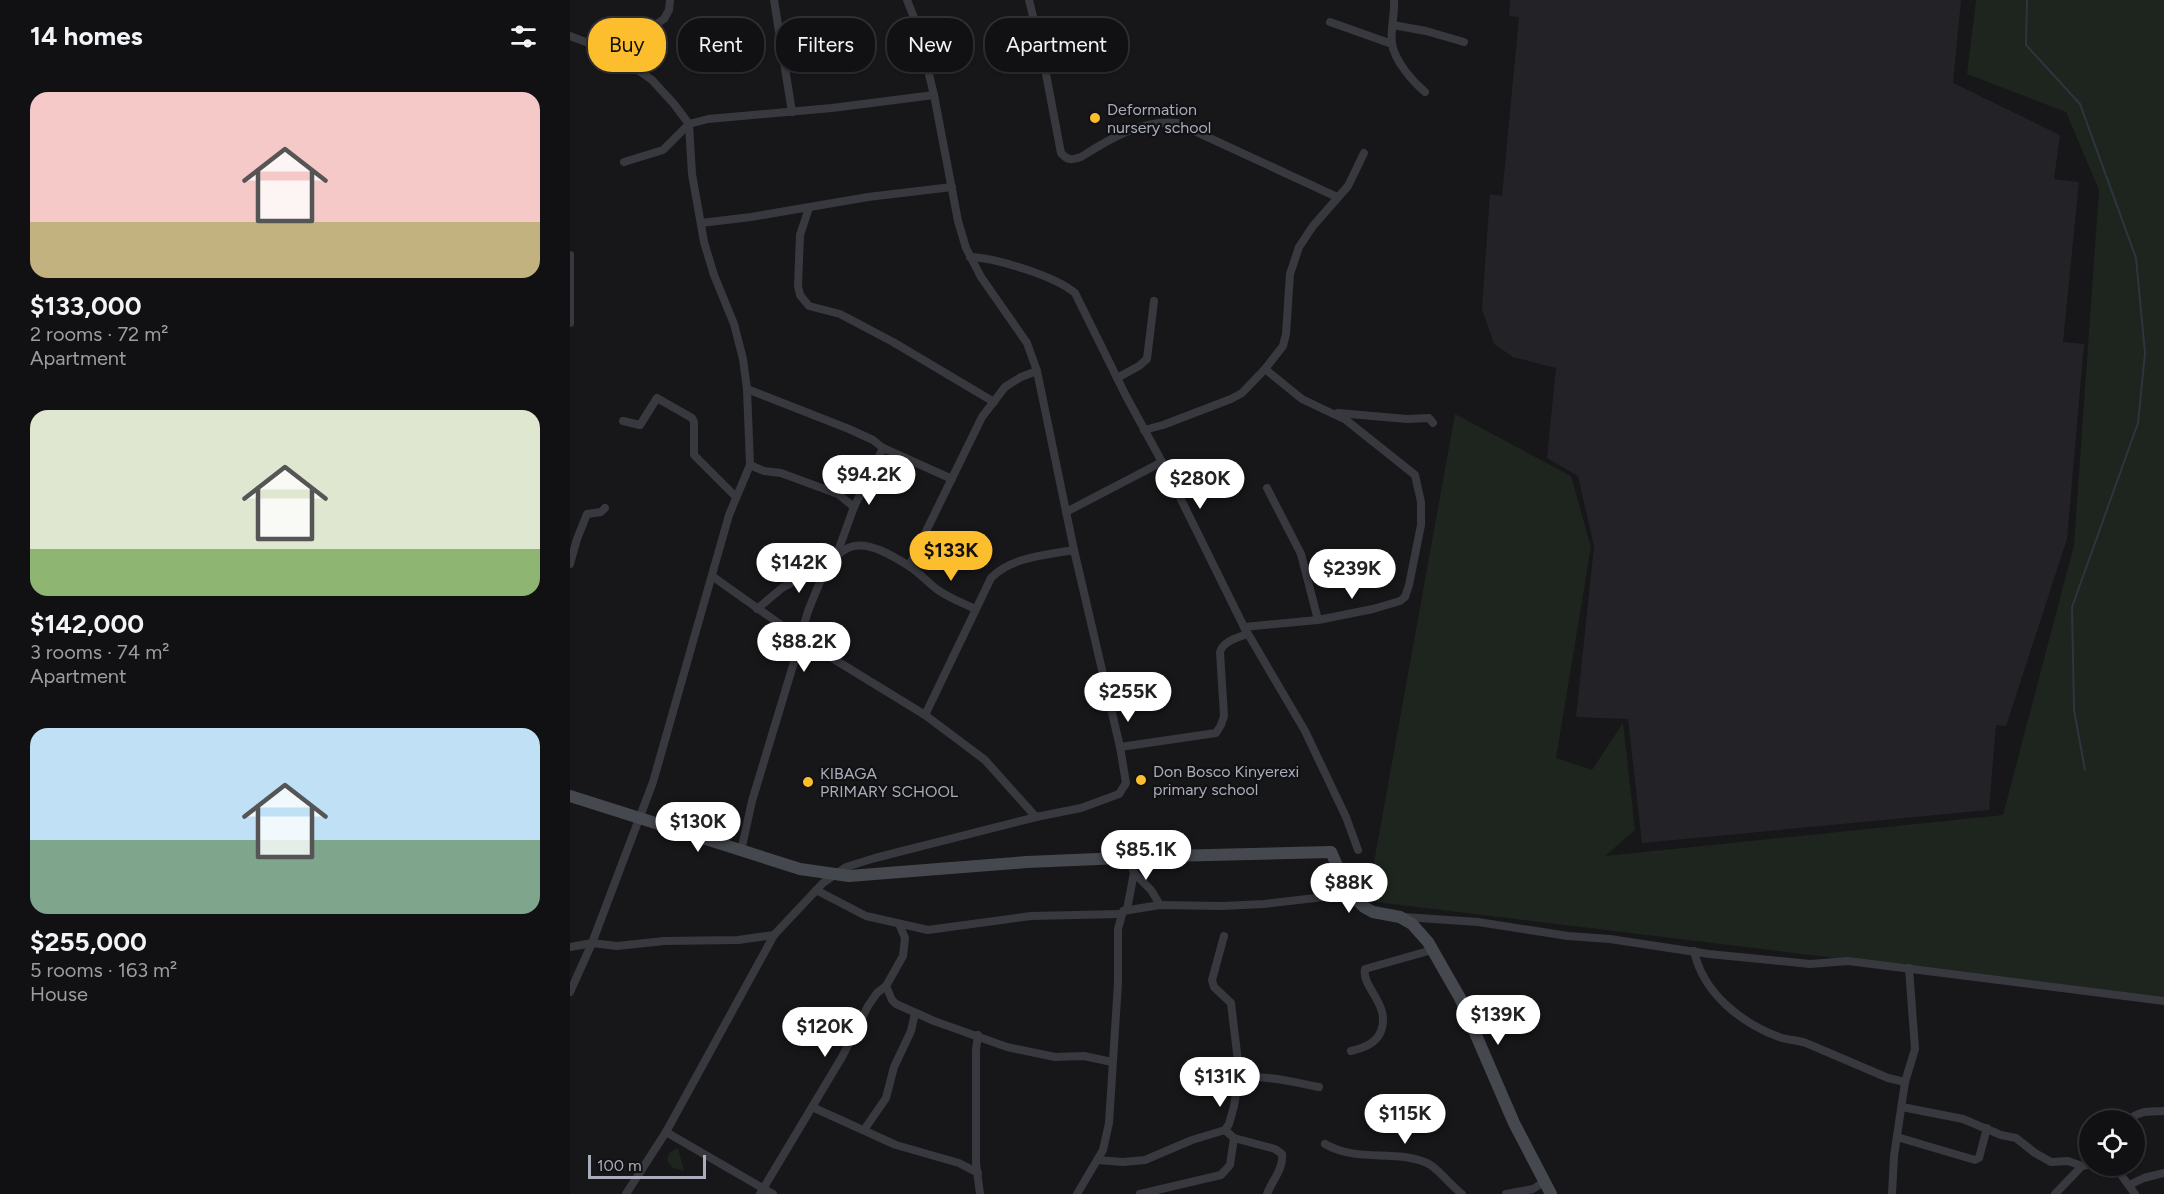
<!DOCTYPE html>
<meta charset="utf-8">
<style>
:root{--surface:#111114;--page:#1a1a1d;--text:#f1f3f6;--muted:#9c9da0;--line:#303134;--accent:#fcbe2d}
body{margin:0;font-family:Figtree,sans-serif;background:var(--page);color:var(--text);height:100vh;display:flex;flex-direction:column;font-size:22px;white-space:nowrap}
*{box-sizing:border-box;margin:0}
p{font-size:20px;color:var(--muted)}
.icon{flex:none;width:33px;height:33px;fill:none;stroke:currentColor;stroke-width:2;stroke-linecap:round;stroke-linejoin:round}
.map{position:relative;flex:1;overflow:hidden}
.drawer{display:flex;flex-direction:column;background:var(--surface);width:570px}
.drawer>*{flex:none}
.banner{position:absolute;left:18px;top:18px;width:570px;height:54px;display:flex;gap:12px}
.buttons{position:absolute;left:1509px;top:1110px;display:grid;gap:12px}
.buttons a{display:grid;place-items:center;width:66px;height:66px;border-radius:50%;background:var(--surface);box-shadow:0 2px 4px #0004,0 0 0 2px var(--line);font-size:30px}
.scale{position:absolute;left:18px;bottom:15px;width:118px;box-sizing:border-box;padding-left:6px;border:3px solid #a9adba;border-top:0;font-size:16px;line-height:21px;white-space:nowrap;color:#a9adba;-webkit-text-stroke:4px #121215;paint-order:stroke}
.price{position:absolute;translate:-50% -51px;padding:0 14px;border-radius:21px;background:#fff;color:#222;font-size:20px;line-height:39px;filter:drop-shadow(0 2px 3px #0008)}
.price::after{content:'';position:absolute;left:50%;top:36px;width:18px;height:14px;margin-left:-9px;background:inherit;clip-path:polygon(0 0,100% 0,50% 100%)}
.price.active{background:var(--accent);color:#111}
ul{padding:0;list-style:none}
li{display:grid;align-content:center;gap:12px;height:318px;padding:0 30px}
li span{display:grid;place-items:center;height:186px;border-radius:18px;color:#555}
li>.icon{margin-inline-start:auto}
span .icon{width:108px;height:108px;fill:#fffc;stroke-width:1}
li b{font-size:26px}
h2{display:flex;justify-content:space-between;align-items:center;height:72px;padding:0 30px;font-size:26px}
.chip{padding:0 21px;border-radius:24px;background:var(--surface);box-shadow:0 2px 4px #0004,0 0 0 2px var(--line);font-size:21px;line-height:54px}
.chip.active{background:var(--accent);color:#111}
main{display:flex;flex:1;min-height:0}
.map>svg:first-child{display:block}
.built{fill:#232327}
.green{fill:#1d251e}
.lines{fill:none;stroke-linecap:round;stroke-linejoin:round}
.stream{stroke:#2c363f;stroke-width:2}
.street{stroke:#38393f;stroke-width:8}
.secondary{stroke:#46484f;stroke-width:12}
.poi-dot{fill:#fcbe2d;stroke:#121215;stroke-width:2}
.labels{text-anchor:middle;stroke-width:4.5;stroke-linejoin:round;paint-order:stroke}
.poi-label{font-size:16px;fill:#a9adba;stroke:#121215;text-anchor:start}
</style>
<main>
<section class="drawer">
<h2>14 homes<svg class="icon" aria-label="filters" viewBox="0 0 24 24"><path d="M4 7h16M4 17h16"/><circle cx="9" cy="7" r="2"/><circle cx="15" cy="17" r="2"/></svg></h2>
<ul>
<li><span style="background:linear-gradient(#f6c9c9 70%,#c2b280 0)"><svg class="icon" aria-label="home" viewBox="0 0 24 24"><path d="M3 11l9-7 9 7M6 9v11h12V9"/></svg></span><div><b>$133,000</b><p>2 rooms · 72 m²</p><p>Apartment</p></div></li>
<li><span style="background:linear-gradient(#dfe7d0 75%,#8fb573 0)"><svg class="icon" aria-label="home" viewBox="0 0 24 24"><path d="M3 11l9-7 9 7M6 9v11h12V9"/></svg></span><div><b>$142,000</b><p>3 rooms · 74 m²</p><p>Apartment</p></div></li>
<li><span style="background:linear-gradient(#bfe0f5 60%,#7fa58c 0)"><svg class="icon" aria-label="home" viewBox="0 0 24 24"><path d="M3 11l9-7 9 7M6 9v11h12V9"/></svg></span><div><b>$255,000</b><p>5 rooms · 163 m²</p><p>House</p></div></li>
</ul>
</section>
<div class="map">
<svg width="1594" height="1194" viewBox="0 0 1594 1194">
<rect width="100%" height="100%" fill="#17171a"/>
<!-- built -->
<polygon class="built" points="940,0 1391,0 1383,83 1490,135 1484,179 1509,182 1493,342 1514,344 1497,539 1436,726 1426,725 1419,810 1072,843 1058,719 1006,717 1024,546 1008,476 977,458 986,368 943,357 924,344 912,309 920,194 932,196 949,17 939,16"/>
<!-- green -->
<g class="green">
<polygon points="1406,0 1594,0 1594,998 797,901 885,414 1001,476 1021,547 986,758 1022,770 1053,723 1065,830 1035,856 1433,815 1504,545 1529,190 1496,112 1397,74"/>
<polygon points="108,1148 114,1171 103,1168 97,1160 100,1152"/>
</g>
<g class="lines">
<!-- stream -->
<polyline class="stream" points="1457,0 1456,45 1510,104 1566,258 1575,353 1568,423 1502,607 1504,710 1515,770"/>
<!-- street -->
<g class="street">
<polyline points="204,0 222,112"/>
<path d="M459,0L472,53L491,153C498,161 502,160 511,157C539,139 573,119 607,123L767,197"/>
<path d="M824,0C825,14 820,30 822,44C825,61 842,81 855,92"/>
<polyline points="760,22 822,44"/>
<polyline points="823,25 856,31 894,42"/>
<polyline points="0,36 44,53 82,80 104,104 119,124 122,174 134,242 144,275 164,324 173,359 177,389 180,465 159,515 83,782 22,943 0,992"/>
<polyline points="44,53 94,19 99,10 100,0"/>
<polyline points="54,162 93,150 119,124 138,119 262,108 364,95"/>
<polyline points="239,208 230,235 228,286 230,295 239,306 270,314 323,342 424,402"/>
<polyline points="131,223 181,217 298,197 382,187"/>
<polyline points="0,255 0,323"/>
<path d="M400,257C426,258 485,276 505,293L556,396L598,473L674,627L735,731L776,817L788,850"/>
<polyline points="547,378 569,366 577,359 584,301"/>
<polyline points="177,389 279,429 303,440 313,448 382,479"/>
<polyline points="768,413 837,419 859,418 863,423"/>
<polyline points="53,421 70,425 87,398 122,418 124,422 124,455 166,497"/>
<polyline points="574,430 593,425 661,399 672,393 695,369 713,346 716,334 720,274 729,247 743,226 778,186 794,153"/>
<polyline points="180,465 194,471 211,473 268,494 284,507"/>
<polyline points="697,488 731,554 748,620"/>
<polyline points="496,512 592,462"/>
<polyline points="267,554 284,507 313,448"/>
<polyline points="0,564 7,539 17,514 31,512 35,508"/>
<polyline points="339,566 412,417 435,387 451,377 467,371"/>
<polyline points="142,576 231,639 355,715 415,760 466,817"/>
<polyline points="187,609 212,588 259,562"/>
<polyline points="674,627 748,620 803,609 830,601 835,597 839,585 851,525 851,502 845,475 776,420 732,399 695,369"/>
<path d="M355,715L421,578C441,557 476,555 504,550"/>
<path d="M550,747L646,733L651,725L654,716L650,652C653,641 667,638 677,634"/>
<path d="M171,851L182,801L231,639C234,618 242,601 250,582C273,531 299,541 339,566C350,573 358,583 368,590C379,598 393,603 405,609"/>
<polyline points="564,873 581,890 590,905"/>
<polyline points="246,890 296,916 358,930 461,916 551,914"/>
<polyline points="557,909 564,873 558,857"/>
<polyline points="834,917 908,922 998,936 1040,939 1139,954 1240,964 1278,961 1594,1001"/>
<polyline points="654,936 642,980 644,987 661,1003 670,1078"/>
<polyline points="0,947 22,943 47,946 94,941 168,940 204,935"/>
<path d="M1124,951C1133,993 1171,1023 1209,1037C1218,1040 1227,1040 1236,1043L1318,1078L1335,1082"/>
<polyline points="316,986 322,1000 326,1004 364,1021 437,1047 485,1057 514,1056 542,1062"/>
<polyline points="408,1035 406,1050 406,1163 410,1194"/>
<path d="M781,1051C793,1048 806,1044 811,1031C821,1004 791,987 795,969L862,950"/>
<polyline points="242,1107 326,1145 389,1163 408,1173"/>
<polyline points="1332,1107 1393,1119 1431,1135 1446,1138 1465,1153 1481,1162 1498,1161 1512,1166"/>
<path d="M1560,1120C1567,1110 1582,1112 1594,1111"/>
<polyline points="294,1130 316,1098 324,1067 341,1031 345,1013"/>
<polyline points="96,1132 203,1194"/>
<polyline points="1327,1137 1405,1160 1409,1158 1417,1128"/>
<path d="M664,1138L705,1149L712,1154C714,1168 702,1181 697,1194"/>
<path d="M755,1144C788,1163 825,1149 857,1163C867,1167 882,1187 892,1194"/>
<path d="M528,1160L553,1162L575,1160L622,1140L655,1130L659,1124L664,1106L668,1082C678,1070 732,1084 749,1087"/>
<polyline points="1540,1166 1549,1172 1565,1194"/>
<polyline points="1559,1185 1574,1178 1594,1173"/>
<polyline points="56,1194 96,1132 204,935 253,883 276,867 305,858 466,817 511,808 549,794 556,783 550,747 504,550 467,371 457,343 411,277 396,248 388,221 364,95 347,25 337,0"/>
<polyline points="190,1194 272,1057 298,1006 307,993 316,986 333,956 335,938 329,924"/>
<polyline points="507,1194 533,1150 539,1123 548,983 548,929 553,911 590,905 652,906 694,904 763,896 779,892"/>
<polyline points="570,1194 651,1175 660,1165 664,1138 655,1130"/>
<polyline points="936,1194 963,1189 974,1182"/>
<polyline points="1322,1194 1324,1156 1335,1082 1345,1049 1339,968"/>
<polyline points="1485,1194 1512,1166 1520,1164"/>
</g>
<!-- secondary -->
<polyline class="secondary" points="0,796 230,869 279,876 457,862 598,856 761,852 779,892 794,907 803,912 830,917 842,924 858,942 890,998 944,1123 981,1194"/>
</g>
<!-- markers -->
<g class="poi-dot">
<circle cx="525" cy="118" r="6"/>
<circle cx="571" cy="780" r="6"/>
<circle cx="238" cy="782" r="6"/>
</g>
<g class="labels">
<!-- poi labels -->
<g class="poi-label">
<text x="537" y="115">Deformation<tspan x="537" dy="18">nursery school</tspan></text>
<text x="583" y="777">Don Bosco Kinyerexi<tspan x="583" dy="18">primary school</tspan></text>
<text x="250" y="779">KIBAGA<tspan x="250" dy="18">PRIMARY SCHOOL</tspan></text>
</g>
</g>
</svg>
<div class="buttons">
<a><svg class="icon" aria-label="locate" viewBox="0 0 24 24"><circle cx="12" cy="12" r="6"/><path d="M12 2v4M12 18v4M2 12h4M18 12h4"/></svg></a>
</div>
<div class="scale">100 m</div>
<b class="price" style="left:299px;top:506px">$94.2K</b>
<b class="price" style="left:630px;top:510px">$280K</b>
<b class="price active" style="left:381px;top:582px">$133K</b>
<b class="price" style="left:229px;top:594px">$142K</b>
<b class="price" style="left:782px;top:600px">$239K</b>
<b class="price" style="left:234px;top:673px">$88.2K</b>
<b class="price" style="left:558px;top:723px">$255K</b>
<b class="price" style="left:128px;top:853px">$130K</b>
<b class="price" style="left:576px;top:881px">$85.1K</b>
<b class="price" style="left:779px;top:914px">$88K</b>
<b class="price" style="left:928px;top:1046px">$139K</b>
<b class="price" style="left:255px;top:1058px">$120K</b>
<b class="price" style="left:650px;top:1108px">$131K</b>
<b class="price" style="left:835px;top:1145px">$115K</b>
<div class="banner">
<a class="chip active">Buy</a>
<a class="chip">Rent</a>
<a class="chip">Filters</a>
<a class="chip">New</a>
<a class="chip">Apartment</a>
</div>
</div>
</main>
